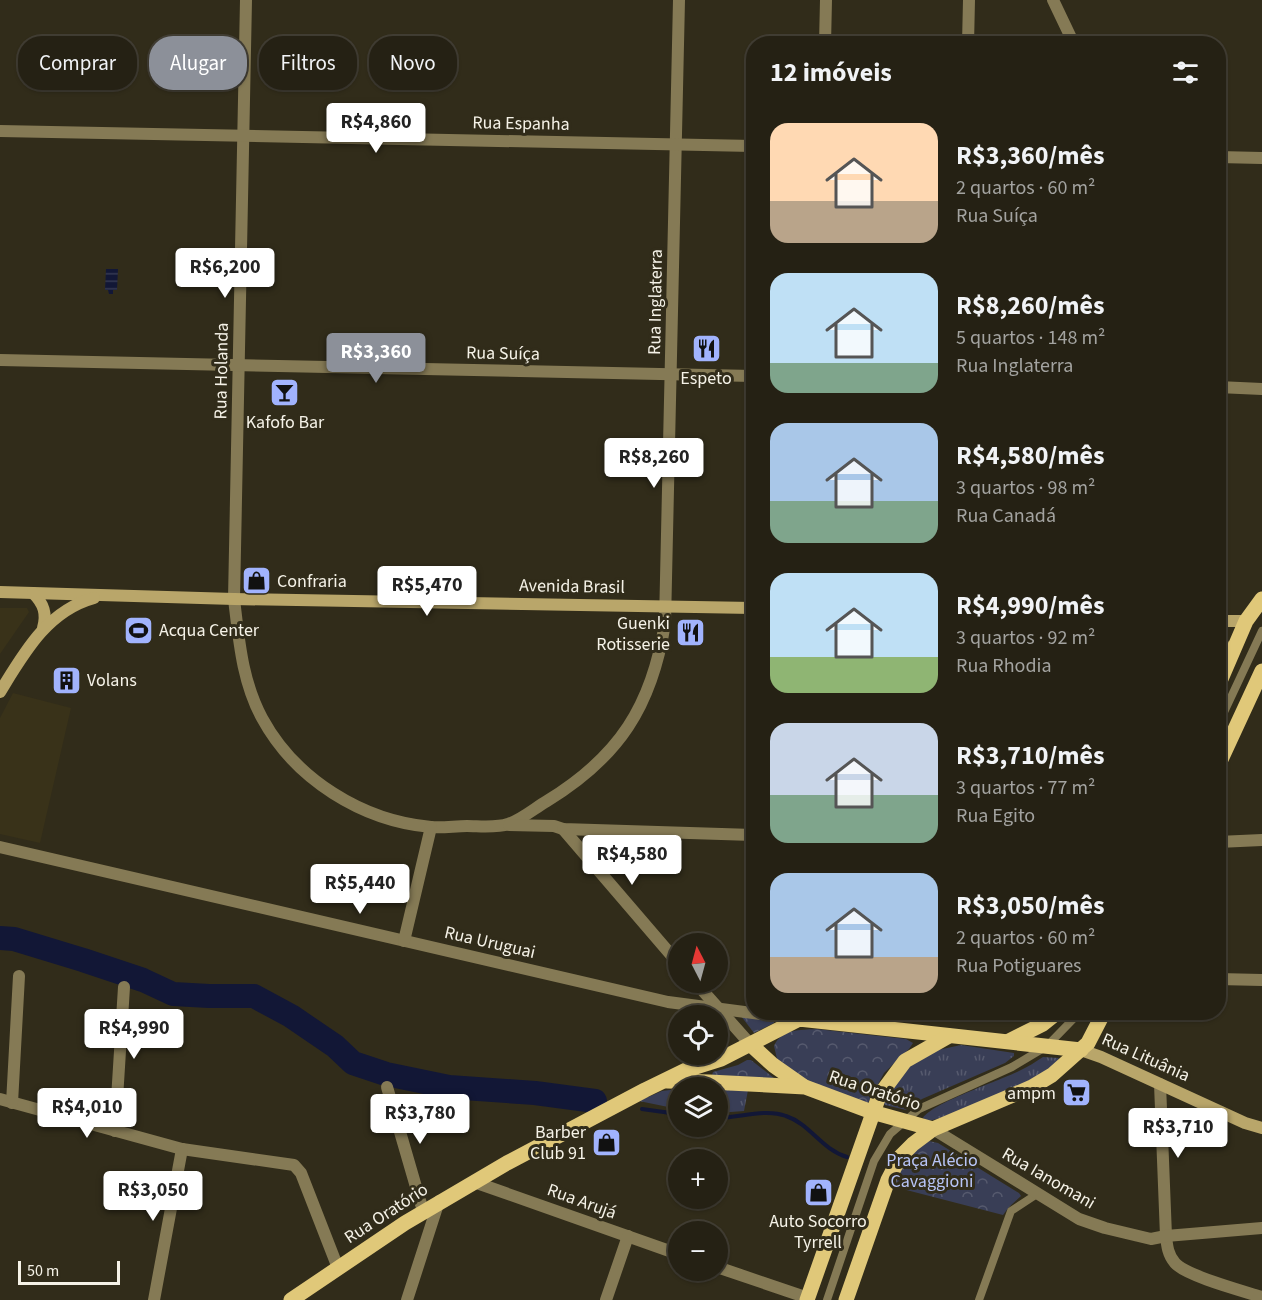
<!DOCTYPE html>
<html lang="pt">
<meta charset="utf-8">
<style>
:root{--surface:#252114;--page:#2d291d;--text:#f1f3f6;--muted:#a3a3a0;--line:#423e34;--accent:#8c9099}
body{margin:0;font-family:"Source Sans 3",sans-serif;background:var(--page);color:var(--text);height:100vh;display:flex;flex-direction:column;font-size:22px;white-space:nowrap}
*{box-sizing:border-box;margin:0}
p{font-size:20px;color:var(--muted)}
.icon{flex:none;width:33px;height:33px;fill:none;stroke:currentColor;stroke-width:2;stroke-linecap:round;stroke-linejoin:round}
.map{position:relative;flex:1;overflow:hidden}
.details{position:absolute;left:746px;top:36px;width:480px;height:984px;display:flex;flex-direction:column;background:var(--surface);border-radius:24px;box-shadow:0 2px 4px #0004,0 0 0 2px var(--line)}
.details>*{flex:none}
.top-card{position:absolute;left:18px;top:36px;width:570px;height:54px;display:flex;gap:12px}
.needle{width:39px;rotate:354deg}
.fabs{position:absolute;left:668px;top:933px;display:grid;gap:12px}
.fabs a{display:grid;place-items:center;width:60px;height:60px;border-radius:50%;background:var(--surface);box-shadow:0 2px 4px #0004,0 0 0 2px var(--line);font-size:30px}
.scale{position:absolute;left:18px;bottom:15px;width:102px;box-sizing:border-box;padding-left:6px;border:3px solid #f5f2e7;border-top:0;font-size:16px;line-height:21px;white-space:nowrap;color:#f5f2e7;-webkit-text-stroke:4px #312c1a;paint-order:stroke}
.price{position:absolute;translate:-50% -51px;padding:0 14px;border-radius:6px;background:#fff;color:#222;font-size:20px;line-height:39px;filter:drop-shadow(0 2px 3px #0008)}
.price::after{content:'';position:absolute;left:50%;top:36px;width:18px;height:14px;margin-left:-9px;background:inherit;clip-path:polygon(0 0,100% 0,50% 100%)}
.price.on{background:var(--accent);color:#fff}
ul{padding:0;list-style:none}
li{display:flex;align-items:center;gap:18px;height:150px;padding:0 24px}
li span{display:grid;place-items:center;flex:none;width:168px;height:120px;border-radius:18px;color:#555}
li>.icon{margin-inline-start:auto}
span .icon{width:72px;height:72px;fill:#fffc;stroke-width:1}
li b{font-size:26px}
h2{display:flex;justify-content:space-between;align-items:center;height:72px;padding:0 24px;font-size:26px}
.tag{padding:0 21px;border-radius:24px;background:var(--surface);box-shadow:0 2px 4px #0004,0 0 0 2px var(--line);font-size:21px;line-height:54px}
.tag.on{background:var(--accent);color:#fff}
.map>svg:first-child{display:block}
.built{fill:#393219}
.grass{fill:url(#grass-tufts)}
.park{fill:url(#park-crowns)}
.water{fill:url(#water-rules)}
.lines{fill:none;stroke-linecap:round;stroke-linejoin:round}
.stream{stroke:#121736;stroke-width:4}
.river{stroke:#121736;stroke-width:24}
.lane{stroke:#857a55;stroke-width:8}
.street{stroke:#857a55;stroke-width:12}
.secondary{stroke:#b9a66a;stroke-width:12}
.primary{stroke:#e0c879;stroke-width:15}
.labels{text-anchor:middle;stroke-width:6;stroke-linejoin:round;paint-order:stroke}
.street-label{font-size:18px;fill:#f5f2e7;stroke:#312c1a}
.poi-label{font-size:18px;fill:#f5f2e7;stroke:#312c1a}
.park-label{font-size:18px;fill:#b8c5f7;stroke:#312c1a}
</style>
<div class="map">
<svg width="1262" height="1300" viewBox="0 0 1262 1300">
<defs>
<pattern id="grass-tufts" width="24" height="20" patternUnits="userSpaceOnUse" patternTransform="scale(1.5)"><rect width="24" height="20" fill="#393e56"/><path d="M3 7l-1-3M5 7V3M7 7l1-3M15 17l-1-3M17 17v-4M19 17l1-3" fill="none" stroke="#565a6e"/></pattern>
<pattern id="park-crowns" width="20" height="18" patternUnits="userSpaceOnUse" patternTransform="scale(1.5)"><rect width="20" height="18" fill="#393e56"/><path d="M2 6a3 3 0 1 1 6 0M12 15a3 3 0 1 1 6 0" fill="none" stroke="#565a6e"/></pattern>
<pattern id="water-rules" width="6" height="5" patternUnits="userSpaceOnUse" patternTransform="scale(1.5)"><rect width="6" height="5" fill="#121736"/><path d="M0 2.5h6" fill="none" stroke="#353953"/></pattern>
</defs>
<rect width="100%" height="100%" fill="#312c1a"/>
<!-- built -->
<g class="built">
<polygon points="0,608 27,608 29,612 0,654"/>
<polygon points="13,693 71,708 40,843 0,834 0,718"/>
</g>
<!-- grass -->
<g class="grass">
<polygon points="961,1045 1014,1053 1014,1056 1005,1063 922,1099 906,1110 885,1105 883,1103 900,1072 938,1050"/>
<path d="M1043,1057L1059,1058C1050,1078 960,1110 937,1119L928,1121L923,1118C932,1103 999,1081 1019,1071C1028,1067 1035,1062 1043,1057Z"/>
<polygon points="678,1089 678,1109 639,1101 662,1091"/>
<polygon points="717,1089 748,1090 744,1111 717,1113"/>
</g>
<!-- park -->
<g class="park">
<polygon points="741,1016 774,1020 774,1023 754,1033"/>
<path d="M816,1029L906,1039L913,1043L909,1049L884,1073L868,1103L810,1084L778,1063L774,1046C781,1029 801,1030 816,1029Z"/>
<polygon points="747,1060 751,1060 774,1078 773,1079 712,1075 713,1072 738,1065"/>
<path d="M929,1141L938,1143L1019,1193L1021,1196L1009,1207L1003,1215L891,1186C900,1169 911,1149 929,1141Z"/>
</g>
<!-- water -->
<polygon class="water" points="106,269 118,269 117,290 113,290 113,294 109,294 108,290 105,290"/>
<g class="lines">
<!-- stream -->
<g class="stream">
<polyline points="642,1109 678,1114"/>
<path d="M717,1118C739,1118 765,1108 786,1116C810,1124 822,1150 847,1157"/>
</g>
<!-- river -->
<polyline class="river" points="0,938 14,939 83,960 143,980 173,994 209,996 254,996 291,1016 335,1046 353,1063 386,1074 449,1087 535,1093 595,1101"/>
<!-- lane -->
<g class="lane">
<polyline points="1218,725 1262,631"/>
<polyline points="827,1300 874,1161 890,1134 919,1109 1012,1067 1047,1046 1080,1012"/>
<polyline points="979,1300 1011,1211 1037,1194"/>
</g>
<!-- street -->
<g class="street">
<path d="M246,0L234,599C239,640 242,681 262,718C295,779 362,821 431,827C443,828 455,826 467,826C479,826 497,828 508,824C521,820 535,808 547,801C619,757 652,706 665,623L679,0"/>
<polyline points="1053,0 1074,44"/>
<polyline points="825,44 826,0"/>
<polyline points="968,44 969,0"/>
<polyline points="0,131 753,146"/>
<polyline points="1218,157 1262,158"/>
<polyline points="0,360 753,376"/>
<polyline points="1218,387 1262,389"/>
<polyline points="509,825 554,826 563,829 753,835"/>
<polyline points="563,829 678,963"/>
<polyline points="1218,842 1262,840"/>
<polyline points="0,847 668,1002 799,1019"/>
<polyline points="404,941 431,827"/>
<polyline points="1218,979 1262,980"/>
<polyline points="695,982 751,1045"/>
<path d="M1160,1084L1166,1236C1167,1246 1168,1255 1175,1263C1186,1276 1243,1291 1262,1297"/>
<polyline points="387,1087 423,1211"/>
<polyline points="0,1099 182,1149 294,1165 301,1173 338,1268"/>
<polyline points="12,1103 19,976"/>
<polyline points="933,1129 1079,1219 1105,1228 1151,1239 1166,1236 1262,1228"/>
<polyline points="115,1131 124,987"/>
<polyline points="474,1182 678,1254"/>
<polyline points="717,1267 808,1298"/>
<polyline points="154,1300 182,1149"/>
<polyline points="407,1300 439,1201"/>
<polyline points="606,1300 628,1236"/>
</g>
<!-- secondary -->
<g class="secondary">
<polyline points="0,592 234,599 753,608"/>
<path d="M33,593C44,604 47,614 43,628"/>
<polyline points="1218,621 1246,621"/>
<polyline points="1218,636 1223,644 1229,662"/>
<path d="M0,692C24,653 47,611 94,598"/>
<polyline points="1081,1050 1101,1057 1245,1123 1262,1128"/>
</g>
<!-- primary -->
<g class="primary">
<polyline points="1218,686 1246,621 1262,599"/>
<polyline points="1218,766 1262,671"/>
<polyline points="1009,1041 1043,1024 1058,1012"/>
<polyline points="751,1045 773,1065 803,1086"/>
<polyline points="667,1081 709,1082 805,1087 872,1112 933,1129"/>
<polyline points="291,1300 405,1223 507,1163 645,1090 686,1070 721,1059 799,1019 1081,1050"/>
<polyline points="807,1300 879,1096 905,1061 949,1036"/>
<polyline points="846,1300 888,1180 900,1157 913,1144 933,1129 1032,1087 1052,1075 1088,1043 1104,1012"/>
</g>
</g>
<!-- icons -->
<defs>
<symbol id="restaurant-square" viewBox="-11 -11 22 22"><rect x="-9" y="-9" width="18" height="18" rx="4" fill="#a1b3fd" stroke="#312c1a"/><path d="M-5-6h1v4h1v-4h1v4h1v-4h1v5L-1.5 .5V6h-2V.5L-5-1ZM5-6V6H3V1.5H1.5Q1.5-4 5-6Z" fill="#111"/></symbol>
<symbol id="bar-square" viewBox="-11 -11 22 22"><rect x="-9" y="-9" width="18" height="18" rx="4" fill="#a1b3fd" stroke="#312c1a"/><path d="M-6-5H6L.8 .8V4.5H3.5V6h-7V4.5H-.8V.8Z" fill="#111"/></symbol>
<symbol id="shop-square" viewBox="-11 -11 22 22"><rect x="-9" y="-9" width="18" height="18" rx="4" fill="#a1b3fd" stroke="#312c1a"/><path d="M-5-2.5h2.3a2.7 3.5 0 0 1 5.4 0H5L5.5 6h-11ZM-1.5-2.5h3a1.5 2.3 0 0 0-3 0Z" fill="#111"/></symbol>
<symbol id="stadium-square" viewBox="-11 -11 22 22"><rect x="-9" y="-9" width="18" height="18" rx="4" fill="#a1b3fd" stroke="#312c1a"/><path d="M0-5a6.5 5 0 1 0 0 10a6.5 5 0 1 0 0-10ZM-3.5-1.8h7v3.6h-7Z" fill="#111"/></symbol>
<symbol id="building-square" viewBox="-11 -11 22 22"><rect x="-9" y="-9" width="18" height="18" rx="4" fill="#a1b3fd" stroke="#312c1a"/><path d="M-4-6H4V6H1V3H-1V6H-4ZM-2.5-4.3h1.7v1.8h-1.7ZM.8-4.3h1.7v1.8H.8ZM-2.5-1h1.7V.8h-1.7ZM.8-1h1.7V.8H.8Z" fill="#111"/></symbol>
<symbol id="supermarket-square" viewBox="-11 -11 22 22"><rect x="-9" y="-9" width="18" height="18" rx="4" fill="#a1b3fd" stroke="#312c1a"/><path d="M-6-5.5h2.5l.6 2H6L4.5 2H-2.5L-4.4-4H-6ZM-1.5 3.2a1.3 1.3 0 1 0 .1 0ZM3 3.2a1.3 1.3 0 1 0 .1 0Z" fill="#111"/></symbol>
</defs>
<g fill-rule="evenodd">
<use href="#restaurant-square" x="690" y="332" width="33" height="33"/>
<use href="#bar-square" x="268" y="376" width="33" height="33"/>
<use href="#shop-square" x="240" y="564" width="33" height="33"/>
<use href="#stadium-square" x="122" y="614" width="33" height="33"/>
<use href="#restaurant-square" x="674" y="616" width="33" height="33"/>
<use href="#building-square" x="50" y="664" width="33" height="33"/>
<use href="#supermarket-square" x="1060" y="1076" width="33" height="33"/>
<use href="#shop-square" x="590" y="1126" width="33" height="33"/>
<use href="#shop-square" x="802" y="1176" width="33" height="33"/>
</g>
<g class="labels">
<!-- street labels -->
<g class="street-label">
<text transform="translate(521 123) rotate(1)" y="6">Rua Espanha</text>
<text transform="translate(655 302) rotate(-89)" y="6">Rua Inglaterra</text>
<text transform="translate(503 353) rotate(1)" y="6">Rua Suíça</text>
<text transform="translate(221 371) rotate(-89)" y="6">Rua Holanda</text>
<text transform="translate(572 586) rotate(1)" y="6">Avenida Brasil</text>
<text transform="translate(490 942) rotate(13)" y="6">Rua Uruguai</text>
<text transform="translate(1146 1057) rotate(24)" y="6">Rua Lituânia</text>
<text transform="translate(875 1090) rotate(18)" y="6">Rua Oratório</text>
<text transform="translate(1049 1178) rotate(30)" y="6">Rua Ianomani</text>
<text transform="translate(582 1201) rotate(20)" y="6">Rua Arujá</text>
<text transform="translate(386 1213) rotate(-33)" y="6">Rua Oratório</text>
</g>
<!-- poi labels -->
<g class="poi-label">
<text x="706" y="384">Espeto</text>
<text x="285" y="428">Kafofo Bar</text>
<text x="277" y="587" text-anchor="start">Confraria</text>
<text x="670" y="629" text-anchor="end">Guenki<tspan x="670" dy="21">Rotisserie</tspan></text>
<text x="159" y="636" text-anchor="start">Acqua Center</text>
<text x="87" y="686" text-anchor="start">Volans</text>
<text x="1056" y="1099" text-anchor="end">ampm</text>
<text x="586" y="1138" text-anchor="end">Barber<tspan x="586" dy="21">Club 91</tspan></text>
<text x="818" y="1227">Auto Socorro<tspan x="818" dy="21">Tyrrell</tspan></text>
</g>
<!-- park labels -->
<g class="park-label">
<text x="932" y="1166">Praça Alécio<tspan x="932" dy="21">Cavaggioni</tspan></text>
</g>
</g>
</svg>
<div class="fabs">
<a><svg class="needle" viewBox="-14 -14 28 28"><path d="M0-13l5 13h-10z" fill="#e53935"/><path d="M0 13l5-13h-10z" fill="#a3a3a0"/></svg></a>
<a><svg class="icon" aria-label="locate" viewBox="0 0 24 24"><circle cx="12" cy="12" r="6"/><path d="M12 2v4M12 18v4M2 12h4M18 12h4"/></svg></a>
<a><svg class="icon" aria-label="layers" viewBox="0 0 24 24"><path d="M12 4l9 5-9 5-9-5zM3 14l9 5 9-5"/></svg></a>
<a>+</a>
<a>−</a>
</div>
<div class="scale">50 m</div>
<b class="price" style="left:376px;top:154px">R$4,860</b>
<b class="price" style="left:225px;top:299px">R$6,200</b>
<b class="price on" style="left:376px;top:384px">R$3,360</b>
<b class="price" style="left:654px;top:489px">R$8,260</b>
<b class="price" style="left:427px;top:617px">R$5,470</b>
<b class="price" style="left:632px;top:886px">R$4,580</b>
<b class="price" style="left:360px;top:915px">R$5,440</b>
<b class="price" style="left:134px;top:1060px">R$4,990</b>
<b class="price" style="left:87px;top:1139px">R$4,010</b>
<b class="price" style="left:420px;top:1145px">R$3,780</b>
<b class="price" style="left:1178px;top:1159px">R$3,710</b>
<b class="price" style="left:153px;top:1222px">R$3,050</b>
<div class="top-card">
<a class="tag">Comprar</a>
<a class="tag on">Alugar</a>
<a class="tag">Filtros</a>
<a class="tag">Novo</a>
</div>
<section class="details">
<h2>12 imóveis<svg class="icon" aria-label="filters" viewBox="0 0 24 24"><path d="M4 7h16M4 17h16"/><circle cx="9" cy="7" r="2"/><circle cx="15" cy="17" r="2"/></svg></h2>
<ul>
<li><span style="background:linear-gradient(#ffd9b3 65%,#b9a48a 0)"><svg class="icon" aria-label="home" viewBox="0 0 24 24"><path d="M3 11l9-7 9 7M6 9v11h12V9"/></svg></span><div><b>R$3,360/mês</b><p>2 quartos · 60 m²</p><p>Rua Suíça</p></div></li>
<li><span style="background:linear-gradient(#bfe0f5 75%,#7fa58c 0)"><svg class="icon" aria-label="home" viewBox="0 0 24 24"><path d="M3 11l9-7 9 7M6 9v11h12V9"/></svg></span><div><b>R$8,260/mês</b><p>5 quartos · 148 m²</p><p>Rua Inglaterra</p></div></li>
<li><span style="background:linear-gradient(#a9c7e8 65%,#7fa58c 0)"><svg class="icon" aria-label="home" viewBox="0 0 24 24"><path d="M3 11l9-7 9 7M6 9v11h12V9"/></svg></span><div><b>R$4,580/mês</b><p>3 quartos · 98 m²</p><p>Rua Canadá</p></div></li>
<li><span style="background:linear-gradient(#bfe0f5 70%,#8fb573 0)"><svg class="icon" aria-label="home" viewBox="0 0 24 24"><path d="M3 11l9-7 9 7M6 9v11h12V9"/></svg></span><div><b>R$4,990/mês</b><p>3 quartos · 92 m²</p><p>Rua Rhodia</p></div></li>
<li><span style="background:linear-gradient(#c9d6e8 60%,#7fa58c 0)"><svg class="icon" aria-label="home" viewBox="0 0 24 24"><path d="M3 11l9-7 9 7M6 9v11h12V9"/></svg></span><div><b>R$3,710/mês</b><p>3 quartos · 77 m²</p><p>Rua Egito</p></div></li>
<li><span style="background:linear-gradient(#a9c7e8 70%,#b9a48a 0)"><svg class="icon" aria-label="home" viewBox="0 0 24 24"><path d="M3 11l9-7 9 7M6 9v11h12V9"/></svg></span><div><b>R$3,050/mês</b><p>2 quartos · 60 m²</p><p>Rua Potiguares</p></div></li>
</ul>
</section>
</div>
